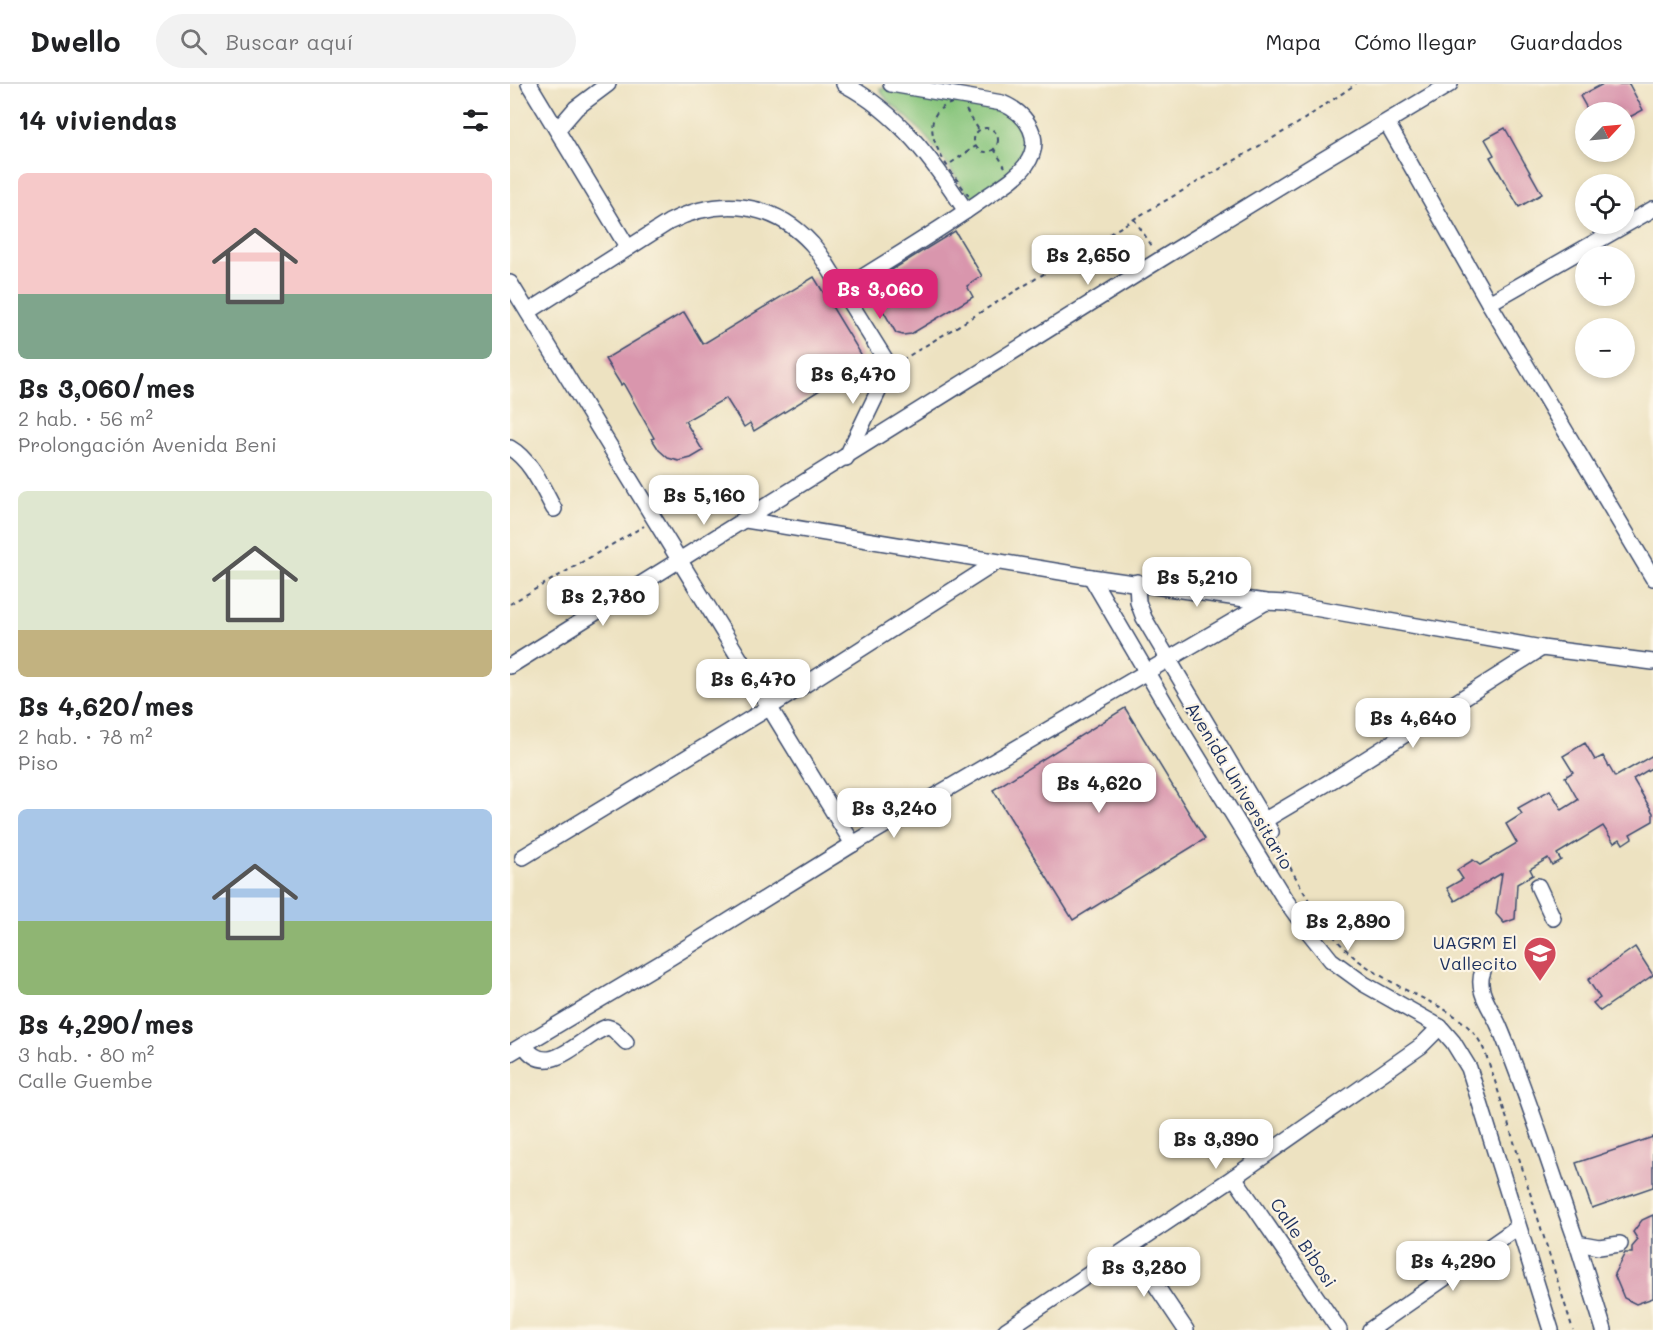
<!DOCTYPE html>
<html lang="es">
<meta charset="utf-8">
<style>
:root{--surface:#fff;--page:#f2f2f2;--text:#202124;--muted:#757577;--line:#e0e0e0;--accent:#db2777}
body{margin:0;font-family:Mali,sans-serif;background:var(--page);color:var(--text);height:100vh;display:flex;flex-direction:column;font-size:22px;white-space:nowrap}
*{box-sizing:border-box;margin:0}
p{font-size:20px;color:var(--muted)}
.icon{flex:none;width:33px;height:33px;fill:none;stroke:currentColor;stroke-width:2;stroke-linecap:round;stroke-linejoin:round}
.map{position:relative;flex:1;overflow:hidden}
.drawer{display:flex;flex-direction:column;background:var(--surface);width:510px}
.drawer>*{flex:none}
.needle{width:39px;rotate:64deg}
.tools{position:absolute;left:1065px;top:18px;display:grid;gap:12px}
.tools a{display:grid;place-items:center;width:60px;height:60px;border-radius:50%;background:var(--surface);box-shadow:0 3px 9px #0003;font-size:30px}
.price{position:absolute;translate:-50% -51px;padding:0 14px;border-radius:12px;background:#fff;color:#222;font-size:20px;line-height:39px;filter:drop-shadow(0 2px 3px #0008)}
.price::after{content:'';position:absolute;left:50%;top:36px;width:18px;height:14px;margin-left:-9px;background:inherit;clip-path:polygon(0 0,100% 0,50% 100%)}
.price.on{background:var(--accent);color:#fff}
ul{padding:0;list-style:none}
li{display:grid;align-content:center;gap:12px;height:318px;padding:0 18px}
li span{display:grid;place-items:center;height:186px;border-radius:9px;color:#555}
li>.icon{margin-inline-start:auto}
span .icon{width:108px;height:108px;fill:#fffc;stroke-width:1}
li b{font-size:26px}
h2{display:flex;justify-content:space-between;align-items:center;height:72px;padding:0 18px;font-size:26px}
header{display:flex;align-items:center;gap:36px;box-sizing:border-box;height:84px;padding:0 30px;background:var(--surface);border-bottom:2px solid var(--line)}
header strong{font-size:28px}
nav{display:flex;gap:33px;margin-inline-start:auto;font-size:21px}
.search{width:420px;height:54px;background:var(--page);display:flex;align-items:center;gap:15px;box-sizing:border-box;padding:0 21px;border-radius:33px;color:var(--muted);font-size:22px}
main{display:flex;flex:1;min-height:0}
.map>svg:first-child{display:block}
.green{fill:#87c57b;stroke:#517a6c;stroke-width:1.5}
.building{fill:#d996ad}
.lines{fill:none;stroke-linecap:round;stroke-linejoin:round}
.minor-casing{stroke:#3a4a6d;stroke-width:18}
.path{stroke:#3a4a6d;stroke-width:2;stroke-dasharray:4.5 4.5;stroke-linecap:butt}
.minor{stroke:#fff;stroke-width:15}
.labels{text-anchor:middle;stroke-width:4.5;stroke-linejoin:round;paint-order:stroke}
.street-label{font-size:18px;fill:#1b2f5e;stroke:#fcf5e5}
.poi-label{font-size:18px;fill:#1b2f5e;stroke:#fcf5e5;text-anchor:end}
</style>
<header>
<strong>Dwello</strong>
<div class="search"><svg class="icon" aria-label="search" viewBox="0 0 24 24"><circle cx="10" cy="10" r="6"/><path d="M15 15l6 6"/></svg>Buscar aquí</div>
<nav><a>Mapa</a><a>Cómo llegar</a><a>Guardados</a></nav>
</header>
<main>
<section class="drawer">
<h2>14 viviendas<svg class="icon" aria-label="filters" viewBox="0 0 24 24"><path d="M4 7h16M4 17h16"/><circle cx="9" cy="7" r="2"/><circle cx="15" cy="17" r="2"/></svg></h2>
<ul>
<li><span style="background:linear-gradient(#f6c9c9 65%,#7fa58c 0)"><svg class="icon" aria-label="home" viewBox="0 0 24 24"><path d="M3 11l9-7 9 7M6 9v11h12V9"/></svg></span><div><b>Bs 3,060/mes</b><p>2 hab. · 56 m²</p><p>Prolongación Avenida Beni</p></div></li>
<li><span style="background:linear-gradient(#dfe7d0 75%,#c2b280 0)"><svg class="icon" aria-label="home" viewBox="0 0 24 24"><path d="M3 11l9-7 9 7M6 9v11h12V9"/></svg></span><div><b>Bs 4,620/mes</b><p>2 hab. · 78 m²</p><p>Piso</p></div></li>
<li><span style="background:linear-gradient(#a9c7e8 60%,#8fb573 0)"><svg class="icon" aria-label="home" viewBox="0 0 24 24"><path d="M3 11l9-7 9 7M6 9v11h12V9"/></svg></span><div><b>Bs 4,290/mes</b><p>3 hab. · 80 m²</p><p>Calle Guembe</p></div></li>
</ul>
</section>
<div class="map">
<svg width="1143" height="1246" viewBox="0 0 1143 1246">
<rect width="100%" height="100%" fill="#fcf5e5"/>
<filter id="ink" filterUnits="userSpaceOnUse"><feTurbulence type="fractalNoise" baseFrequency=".0167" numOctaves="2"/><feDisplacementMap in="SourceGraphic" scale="12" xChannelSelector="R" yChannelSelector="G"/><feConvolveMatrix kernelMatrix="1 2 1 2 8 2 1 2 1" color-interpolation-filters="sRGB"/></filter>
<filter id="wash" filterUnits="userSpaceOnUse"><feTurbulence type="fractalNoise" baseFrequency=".008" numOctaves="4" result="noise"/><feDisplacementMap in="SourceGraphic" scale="24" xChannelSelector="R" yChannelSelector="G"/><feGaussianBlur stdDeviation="1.35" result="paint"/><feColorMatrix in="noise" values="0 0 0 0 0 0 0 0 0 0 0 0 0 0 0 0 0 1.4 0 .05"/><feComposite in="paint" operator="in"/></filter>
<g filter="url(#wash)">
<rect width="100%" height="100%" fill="#ede2c1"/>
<!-- green -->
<path class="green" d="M370,4H379L463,22L480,23L504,31L519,56L512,78L494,93L466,113L458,111C438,81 418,51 391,28C383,21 373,15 370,4Z"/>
<g id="blocks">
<!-- building -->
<g class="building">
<polygon points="1093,0 1119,0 1133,26 1114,36 1114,28 1079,28 1070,12"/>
<polygon points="995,44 1032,110 1009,123 980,73 984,71 975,55"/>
<polygon points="445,147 472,192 457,202 463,213 401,250 393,251 386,249 360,204 364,197"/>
<polygon points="304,193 351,270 347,283 244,347 240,339 234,343 216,314 175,337 193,367 181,374 169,377 158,374 149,366 142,355 144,354 113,299 111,301 95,275 174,228 193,260"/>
<polygon points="615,624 695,755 563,836 483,706"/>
<polygon points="1075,659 1085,676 1093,672 1105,693 1143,671 1143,683 1123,695 1143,729 1143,737 1120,750 1122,754 1113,760 1110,755 1104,759 1093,742 1047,770 1051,776 1042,781 1038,774 1020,785 1023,791 1007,800 1005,835 994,839 986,830 992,789 945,817 937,804 953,795 947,786 963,776 970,781 1007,759 996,740 1012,730 1008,724 1040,706 1052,726 1068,716 1055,693 1063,688 1053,672"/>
<polygon points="1125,863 1143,891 1090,927 1083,919 1090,914 1078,896"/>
<polygon points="1143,1053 1143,1103 1082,1124 1066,1079"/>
<polygon points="1143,1131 1143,1214 1126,1220 1114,1214 1104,1190 1115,1169 1122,1169 1122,1163 1128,1156 1123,1148 1132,1136"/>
</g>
</g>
</g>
<g filter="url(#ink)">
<use href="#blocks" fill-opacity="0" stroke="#3a4a6d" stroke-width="1.5"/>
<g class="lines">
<defs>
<g id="minor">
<polyline points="19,0 118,164"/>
<path d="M334,0C389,29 423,77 456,127"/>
<polyline points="877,39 979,219 1143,494"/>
<polyline points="47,46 66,24 98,0"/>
<polyline points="0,199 343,760"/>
<polyline points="332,206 380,283 336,374"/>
<polyline points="979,219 1143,125"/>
<path d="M18,228L159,138C209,113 263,117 302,160C314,174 323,191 332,206C379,176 427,148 472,116C487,105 505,96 516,81C534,56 518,30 492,19L381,0"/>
<path d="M0,364C21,376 33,405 44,425"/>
<polyline points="236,436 581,493 756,518 776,519 1032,564 1143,578"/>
<polyline points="581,493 656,621 774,814 797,846 821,876 854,900 930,943 943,958 959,984 1041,1246"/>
<polyline points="627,498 628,518 634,534 761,748"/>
<polyline points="0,582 651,175 811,77 940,0"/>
<polyline points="755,736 826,694 1032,564"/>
<polyline points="13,773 260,623 487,478"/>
<polyline points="1028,802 1043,834"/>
<path d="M973,887C965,906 981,924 989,942C1019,1013 1041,1087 1067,1159L1089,1163L1110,1160"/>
<path d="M14,961C38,998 71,952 97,943L103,945L116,958"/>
<polyline points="0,969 161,873 343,760 756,518"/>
<polyline points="724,1093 829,1246"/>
<polyline points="1067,1159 1094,1246"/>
<polyline points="620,1163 676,1246"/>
<polyline points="496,1246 724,1093 911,962 930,943"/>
<polyline points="860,1246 1008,1143"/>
</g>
</defs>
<!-- minor casing -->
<use href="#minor" class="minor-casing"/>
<!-- path -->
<g class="path">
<path d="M444,18C460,21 479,20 495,25C503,28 507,34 512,41C537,73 486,97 466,113L458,111C445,92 408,51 428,27C432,23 439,20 444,18Z"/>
<polyline points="456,26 469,46"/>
<circle cx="476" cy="56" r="12"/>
<polyline points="484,65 495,83"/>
<polyline points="441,79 466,62"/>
<polyline points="624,135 644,165"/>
<polyline points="392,276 624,135 787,40 846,0"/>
<polyline points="0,520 134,442"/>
<path d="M767,759C788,797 811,845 844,873C859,885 878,896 894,905C920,919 947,927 966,952C975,963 979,981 984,994L1063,1246"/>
</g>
<!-- minor -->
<use href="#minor" class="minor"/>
</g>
</g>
<!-- icons -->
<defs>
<symbol id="university-pin" viewBox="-11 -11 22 30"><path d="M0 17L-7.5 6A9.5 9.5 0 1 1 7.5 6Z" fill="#d1495b" stroke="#fcf5e5"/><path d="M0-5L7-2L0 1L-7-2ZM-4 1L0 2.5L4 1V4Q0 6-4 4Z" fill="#fff"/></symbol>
</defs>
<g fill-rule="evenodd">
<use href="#university-pin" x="1011" y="850" width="38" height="52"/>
</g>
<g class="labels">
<!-- street labels -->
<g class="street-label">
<text transform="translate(729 702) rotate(59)" y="6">Avenida Universitario</text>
<text transform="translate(793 1159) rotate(56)" y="6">Calle Bibosi</text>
</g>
<!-- poi labels -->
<g class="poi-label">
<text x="1007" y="865">UAGRM El<tspan x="1007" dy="21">Vallecito</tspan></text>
</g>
</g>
</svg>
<div class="tools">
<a><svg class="needle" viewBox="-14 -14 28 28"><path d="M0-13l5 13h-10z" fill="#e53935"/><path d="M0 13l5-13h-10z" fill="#757577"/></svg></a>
<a><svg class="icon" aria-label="locate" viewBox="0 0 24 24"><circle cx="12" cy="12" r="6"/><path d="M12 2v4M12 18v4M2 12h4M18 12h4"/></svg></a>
<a>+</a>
<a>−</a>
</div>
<b class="price" style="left:578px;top:202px">Bs 2,650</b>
<b class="price on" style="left:370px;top:236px">Bs 3,060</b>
<b class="price" style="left:343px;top:321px">Bs 6,470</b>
<b class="price" style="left:194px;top:442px">Bs 5,160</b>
<b class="price" style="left:687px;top:524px">Bs 5,210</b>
<b class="price" style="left:93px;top:543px">Bs 2,780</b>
<b class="price" style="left:243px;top:626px">Bs 6,470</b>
<b class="price" style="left:903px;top:665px">Bs 4,640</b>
<b class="price" style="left:589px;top:730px">Bs 4,620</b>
<b class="price" style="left:384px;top:755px">Bs 3,240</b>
<b class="price" style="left:838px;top:868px">Bs 2,890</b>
<b class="price" style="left:706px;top:1086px">Bs 3,390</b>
<b class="price" style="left:943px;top:1208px">Bs 4,290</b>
<b class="price" style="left:634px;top:1214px">Bs 3,280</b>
</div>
</main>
